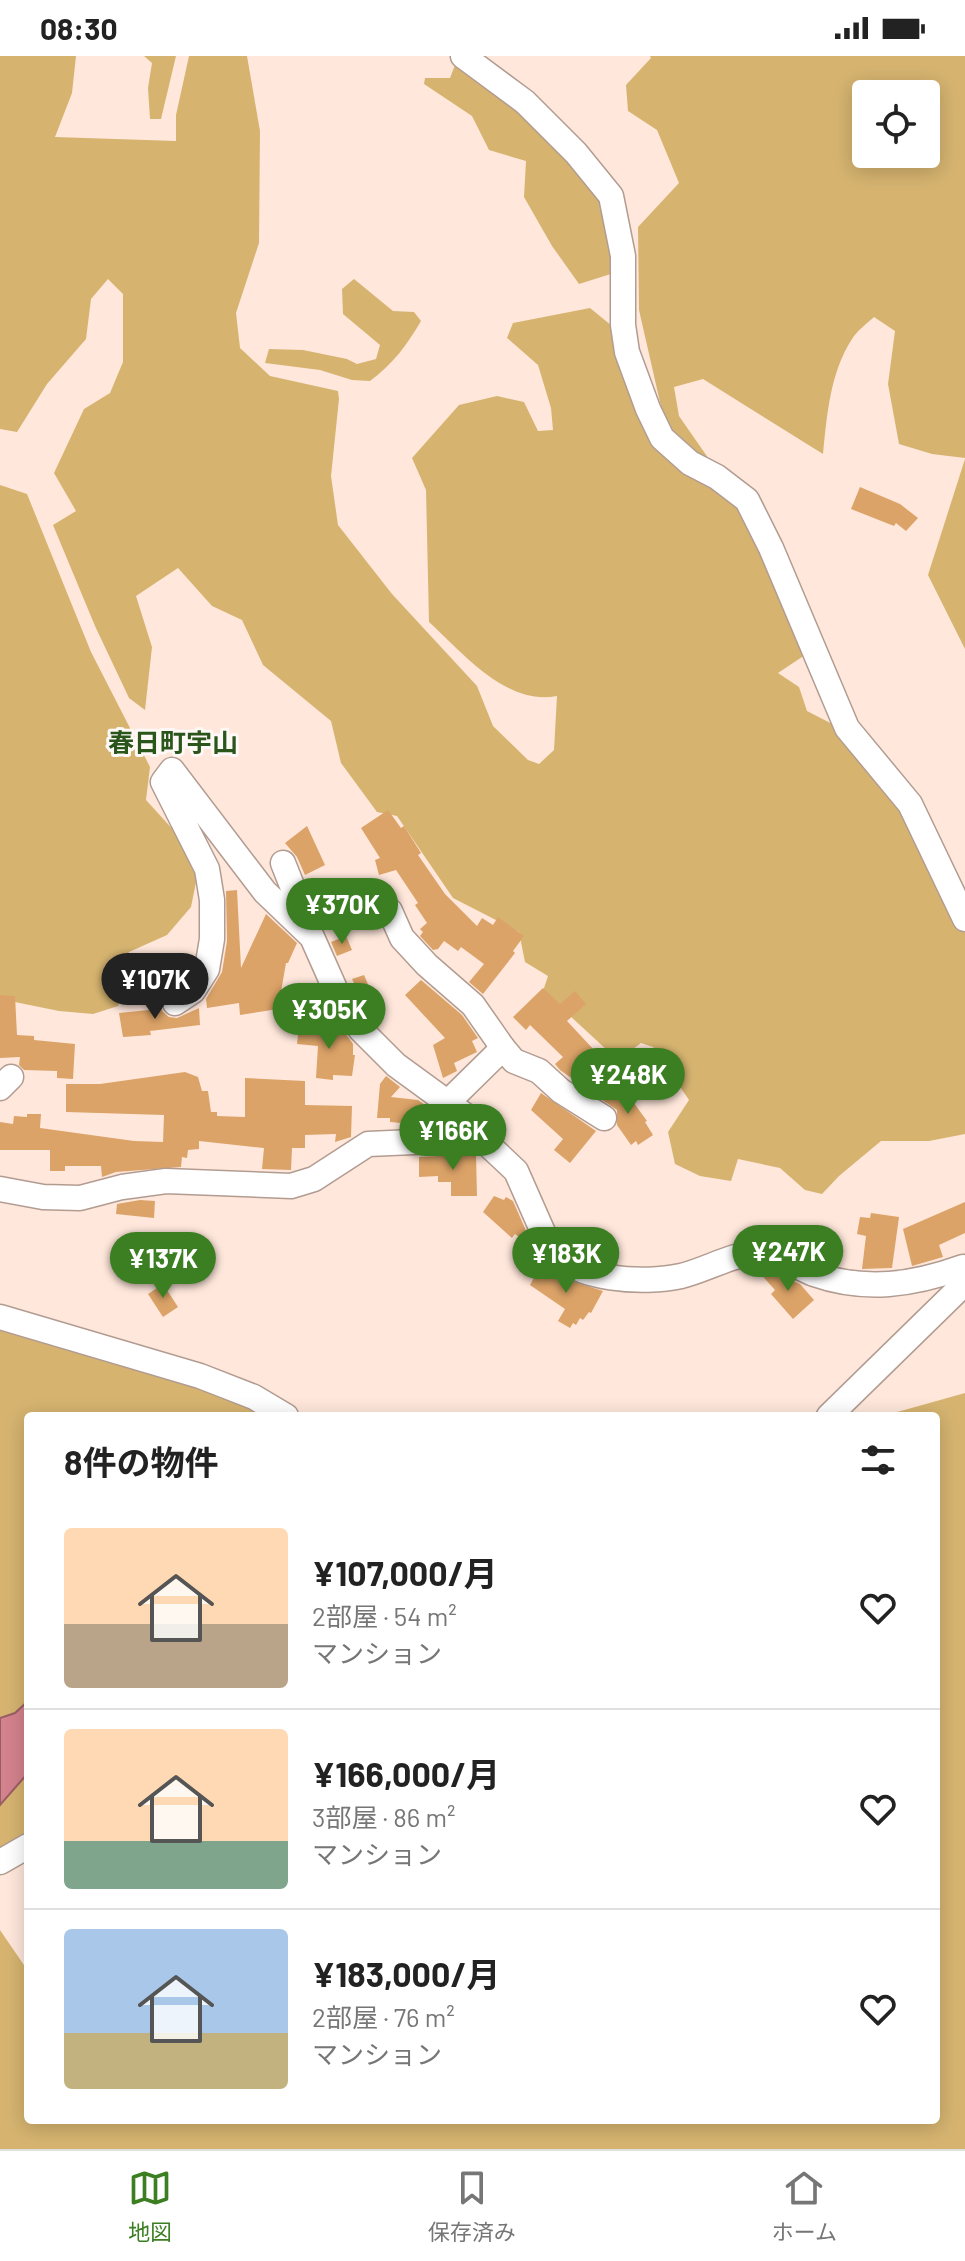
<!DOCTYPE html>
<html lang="ja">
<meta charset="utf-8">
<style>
:root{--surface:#fff;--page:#f6f6f6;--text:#222;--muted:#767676;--line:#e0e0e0;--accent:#3b7f22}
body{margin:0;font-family:Barlow,"Noto Sans JP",sans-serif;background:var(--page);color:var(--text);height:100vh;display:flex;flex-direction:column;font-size:30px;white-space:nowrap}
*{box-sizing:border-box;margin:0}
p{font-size:26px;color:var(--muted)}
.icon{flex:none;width:44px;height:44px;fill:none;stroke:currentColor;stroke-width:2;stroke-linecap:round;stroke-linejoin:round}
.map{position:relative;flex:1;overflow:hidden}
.sheet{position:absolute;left:24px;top:1356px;width:916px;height:712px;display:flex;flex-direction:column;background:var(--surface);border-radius:8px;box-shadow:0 4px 20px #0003}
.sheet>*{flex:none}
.fabs{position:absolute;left:852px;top:24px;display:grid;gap:16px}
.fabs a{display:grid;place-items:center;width:88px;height:88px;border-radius:8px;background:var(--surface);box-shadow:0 4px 20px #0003;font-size:40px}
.price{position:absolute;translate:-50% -68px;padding:0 18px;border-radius:28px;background:var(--accent);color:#fff;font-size:26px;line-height:52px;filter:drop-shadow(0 2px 4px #0008)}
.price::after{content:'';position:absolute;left:50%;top:48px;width:24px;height:18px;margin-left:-12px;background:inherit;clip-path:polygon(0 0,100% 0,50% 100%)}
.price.selected{background:#222;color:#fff}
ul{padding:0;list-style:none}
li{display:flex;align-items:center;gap:24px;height:200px;padding:0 40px}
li+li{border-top:2px solid var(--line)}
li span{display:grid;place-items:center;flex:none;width:224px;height:160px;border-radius:8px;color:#555}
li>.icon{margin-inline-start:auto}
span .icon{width:96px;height:96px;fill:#fffc;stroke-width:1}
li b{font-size:34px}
h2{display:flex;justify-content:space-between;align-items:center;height:96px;padding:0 40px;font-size:34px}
.status{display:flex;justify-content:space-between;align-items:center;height:56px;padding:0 40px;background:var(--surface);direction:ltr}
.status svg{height:22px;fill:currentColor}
.menu{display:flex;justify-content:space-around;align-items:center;height:112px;border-top:2px solid var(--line);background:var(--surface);font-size:22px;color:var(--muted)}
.menu a{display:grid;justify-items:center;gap:4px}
.menu .selected{color:var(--accent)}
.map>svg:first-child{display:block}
.green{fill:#d6b470;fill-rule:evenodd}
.water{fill:#d4828d;stroke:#9a5e65;stroke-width:2}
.building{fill:#dca368}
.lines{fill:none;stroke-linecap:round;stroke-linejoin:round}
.minor-casing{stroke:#b29c91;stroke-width:27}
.minor{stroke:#fff;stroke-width:24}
.labels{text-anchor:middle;stroke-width:6;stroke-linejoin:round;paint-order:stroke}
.quarter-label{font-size:26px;font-weight:bold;fill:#2a551b;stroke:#fef9f6}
</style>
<div class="status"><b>08:30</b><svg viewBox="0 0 49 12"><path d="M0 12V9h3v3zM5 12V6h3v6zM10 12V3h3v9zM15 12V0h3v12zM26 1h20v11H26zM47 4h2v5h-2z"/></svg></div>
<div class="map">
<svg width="965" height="2093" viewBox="0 0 965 2093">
<rect width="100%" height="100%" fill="#ffe7db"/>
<!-- green -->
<g class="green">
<path d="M0,0H76L72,37L55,81L176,85V59L189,0H247L260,75L259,187L236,257L240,292L270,320L338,335L339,343L331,420L338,469L392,538L477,630L493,670L528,704L539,708L554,694L557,640C506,650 463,597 429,566L426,434L412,402L459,349L497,340L524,346L538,375L553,374L551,352L538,309L507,282L513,267L590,252L617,274L650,369L742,445L808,597L778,617L799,631L807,655L842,673L907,754L965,877V1078L929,1085H881L839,1120L822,1138L805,1134L780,1112L738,1103L731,1125L700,1120L675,1108L668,1076L689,1044L653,991L641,987L624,1000L607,994L543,935L548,920L525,906L519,876L453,842L397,760L377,756L341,707L331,665L263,609L242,564L212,550L178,512L136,540L152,591L145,654L129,642L95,570L53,469L76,455L54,417L84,353L110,337L123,306V238L108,223L91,243L86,283L47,328L17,376L0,373Z"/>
<polygon points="144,0 176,0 161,63 150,63 148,32 152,7"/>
<path d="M650,0H965V402L932,398L899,388L888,328L895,275L874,261C866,268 857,275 852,283C830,317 827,359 823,398L703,323L674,331L679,360L720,419L667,377L639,254L638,171L679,127L657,74L628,55L626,29L651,2ZM866,38H926V98H866Z"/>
<polygon points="458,1 523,48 608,140 614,217 579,228 552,190 524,141 526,105 489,94 472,60 424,28 425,22 450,22"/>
<path d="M354,223L393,255L414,256L421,265C407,289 393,308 370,325L352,324L320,314L265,307L269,293L303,294L347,303L357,308L376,303L380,289L343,258L342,233Z"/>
<polygon points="965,403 965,593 928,519"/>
<polygon points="0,429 27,438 91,596 150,711 146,744 187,789 197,821 191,851 167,879 129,896 117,919 126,931 118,950 93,958 59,955 0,943"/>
<polygon points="0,1266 203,1328 266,1360 28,1360 28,1645 15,1657 0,1662"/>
<polygon points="965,1337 965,2093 0,2093 0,1874 28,1915 28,2064 936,2064 936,1360 883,1360"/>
<polygon points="28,1717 28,1776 0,1793 0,1749"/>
</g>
<!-- water -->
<polygon class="water" points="28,1645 28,1717 0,1749 0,1662 15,1657"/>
<!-- building -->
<g class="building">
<polygon points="860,431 900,448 918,462 906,475 896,467 894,470 851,453"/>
<polygon points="388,754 401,772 404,770 421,797 418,799 445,838 477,870 482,862 493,869 498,861 524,880 513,895 515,897 483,938 469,926 484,908 461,891 458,895 444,885 438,893 433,894 420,880 423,876 420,873 427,867 415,849 418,847 396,814 379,819 375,804 380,802 361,772"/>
<polygon points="307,770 325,809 305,819 297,801 285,787"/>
<polygon points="237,834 241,912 266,858 297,887 288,907 286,907 278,953 240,959 239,947 207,952 206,943 222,916 227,885 226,835"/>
<polygon points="346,880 352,894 337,900 331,886"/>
<polygon points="364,919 379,954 369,959 352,923"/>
<polygon points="421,924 462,959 478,982 472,985 477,996 454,1007 457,1015 443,1022 433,989 445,982 405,939"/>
<polygon points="543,932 560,948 575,935 586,948 567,965 595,995 576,1013 598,1041 560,1014 555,1008 563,1001 530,969 526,974 513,961"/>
<polygon points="0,939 15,940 17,979 34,980 34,984 75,988 73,1023 57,1022 57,1015 24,1014 19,1009 20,1001 0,1002"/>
<polygon points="161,944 162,955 169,961 177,962 199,952 200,969 150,975 151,979 123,981 119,957 149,954 148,945"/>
<polygon points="299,970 342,973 353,988 353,999 355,999 352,1020 333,1019 333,1024 316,1022 318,990 297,988"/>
<polygon points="185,1016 198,1021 202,1035 208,1035 211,1056 217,1056 217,1060 245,1061 245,1022 305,1025 305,1049 352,1050 351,1081 335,1086 336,1078 305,1079 305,1092 292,1092 291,1114 262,1113 264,1092 199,1085 199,1093 188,1094 187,1102 182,1101 181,1111 116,1116 102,1121 101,1110 65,1110 65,1115 50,1115 50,1094 0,1094 0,1066 13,1068 14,1060 27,1061 27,1058 41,1058 40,1072 134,1085 163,1086 164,1059 66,1056 66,1028 100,1028"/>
<polygon points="386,1020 400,1031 391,1041 418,1044 435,1056 434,1070 390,1066 390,1062 377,1062 380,1028"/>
<polygon points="620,1028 647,1065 645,1066 653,1079 638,1089 636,1085 631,1089 617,1069 617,1054 598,1041"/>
<polygon points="541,1037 596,1075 570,1107 554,1094 563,1083 531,1054"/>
<polygon points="476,1098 477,1140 451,1140 451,1126 438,1126 438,1120 419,1121 419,1101"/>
<polygon points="494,1140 504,1144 506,1141 513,1145 534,1193 515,1178 512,1182 483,1156"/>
<polygon points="140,1144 155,1145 154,1162 116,1158 117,1148"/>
<polygon points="965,1146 965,1177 939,1189 943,1201 912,1210 903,1173"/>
<polygon points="871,1157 899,1161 892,1212 862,1213 866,1180 857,1178 860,1161 870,1162"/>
<polygon points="543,1206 568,1224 603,1235 591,1257 589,1256 583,1264 580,1262 576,1269 573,1267 570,1272 558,1265 565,1253 530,1229"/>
<polygon points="759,1212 773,1215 782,1225 786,1222 800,1228 814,1244 793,1263 771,1238 775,1234 757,1214"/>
<polygon points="163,1228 178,1251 163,1261 148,1238"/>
</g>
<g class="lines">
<defs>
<g id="minor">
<polyline points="463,0 525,46 576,97 611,140 623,200 623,269 627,296 648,353 662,382 690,407 717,421 747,444 771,492 847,672 910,748 965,863"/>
<polyline points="283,807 304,860 297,864"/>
<polyline points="390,855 402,882 427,909 473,949 503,992"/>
<path d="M175,947L193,935L207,913L212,883V844L207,813L163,726L172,714L265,836L312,881L340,944L361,974L396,1009L470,1063L482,1083L516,1115L550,1192C573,1225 645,1228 681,1220C706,1214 732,1198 757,1197C777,1197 796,1211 814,1218C865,1236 913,1229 963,1211L965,1212"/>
<polyline points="0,1032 11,1021"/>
<polyline points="447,1047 503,992 514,1005 539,1015 561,1035 604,1062"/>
<polyline points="0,1133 43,1141 80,1142 122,1131 166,1125 291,1130 314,1123 368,1088 482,1083"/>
<polyline points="0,1261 200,1320 254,1341 286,1360"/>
<polyline points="829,1360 965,1227"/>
<polyline points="0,1806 28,1790"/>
</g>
</defs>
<!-- minor casing -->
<use href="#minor" class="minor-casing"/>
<!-- minor -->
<use href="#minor" class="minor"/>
</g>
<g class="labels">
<!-- quarter labels -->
<g class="quarter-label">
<text x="173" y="696">春日町宇山</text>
</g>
</g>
</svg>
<div class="fabs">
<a><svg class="icon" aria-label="locate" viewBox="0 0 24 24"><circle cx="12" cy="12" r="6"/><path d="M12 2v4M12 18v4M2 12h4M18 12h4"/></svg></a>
</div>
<b class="price" style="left:342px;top:890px">¥370K</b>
<b class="price selected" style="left:155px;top:965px">¥107K</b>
<b class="price" style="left:329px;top:995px">¥305K</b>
<b class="price" style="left:628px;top:1060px">¥248K</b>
<b class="price" style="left:453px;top:1116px">¥166K</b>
<b class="price" style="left:788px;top:1237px">¥247K</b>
<b class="price" style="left:566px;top:1239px">¥183K</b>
<b class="price" style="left:163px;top:1244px">¥137K</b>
<section class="sheet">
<h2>8件の物件<svg class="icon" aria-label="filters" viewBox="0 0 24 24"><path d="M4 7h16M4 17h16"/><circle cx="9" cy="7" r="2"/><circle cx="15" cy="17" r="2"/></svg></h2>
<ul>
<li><span style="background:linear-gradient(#ffd9b3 60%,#b9a48a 0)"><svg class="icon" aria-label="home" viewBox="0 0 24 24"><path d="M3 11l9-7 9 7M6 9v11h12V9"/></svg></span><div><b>¥107,000/月</b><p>2部屋 · 54 m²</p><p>マンション</p></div><svg class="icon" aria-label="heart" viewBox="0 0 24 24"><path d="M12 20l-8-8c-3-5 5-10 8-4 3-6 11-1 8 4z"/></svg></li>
<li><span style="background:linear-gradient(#ffd9b3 70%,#7fa58c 0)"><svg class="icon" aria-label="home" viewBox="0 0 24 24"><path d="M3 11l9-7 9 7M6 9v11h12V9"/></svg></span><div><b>¥166,000/月</b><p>3部屋 · 86 m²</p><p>マンション</p></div><svg class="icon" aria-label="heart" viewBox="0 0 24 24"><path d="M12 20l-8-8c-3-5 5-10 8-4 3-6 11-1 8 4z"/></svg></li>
<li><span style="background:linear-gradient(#a9c7e8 65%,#c2b280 0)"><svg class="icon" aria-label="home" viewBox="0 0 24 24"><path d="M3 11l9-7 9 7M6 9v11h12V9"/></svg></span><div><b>¥183,000/月</b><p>2部屋 · 76 m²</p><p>マンション</p></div><svg class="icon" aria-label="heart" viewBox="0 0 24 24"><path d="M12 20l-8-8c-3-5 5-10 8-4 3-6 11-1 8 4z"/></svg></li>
</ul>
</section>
</div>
<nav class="menu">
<a class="selected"><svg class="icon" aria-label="map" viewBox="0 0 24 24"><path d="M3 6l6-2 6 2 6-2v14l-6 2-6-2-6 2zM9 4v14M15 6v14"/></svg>地図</a>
<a><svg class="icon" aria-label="saved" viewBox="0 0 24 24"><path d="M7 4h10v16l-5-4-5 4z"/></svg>保存済み</a>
<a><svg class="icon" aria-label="home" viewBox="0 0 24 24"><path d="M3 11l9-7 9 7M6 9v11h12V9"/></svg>ホーム</a>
</nav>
